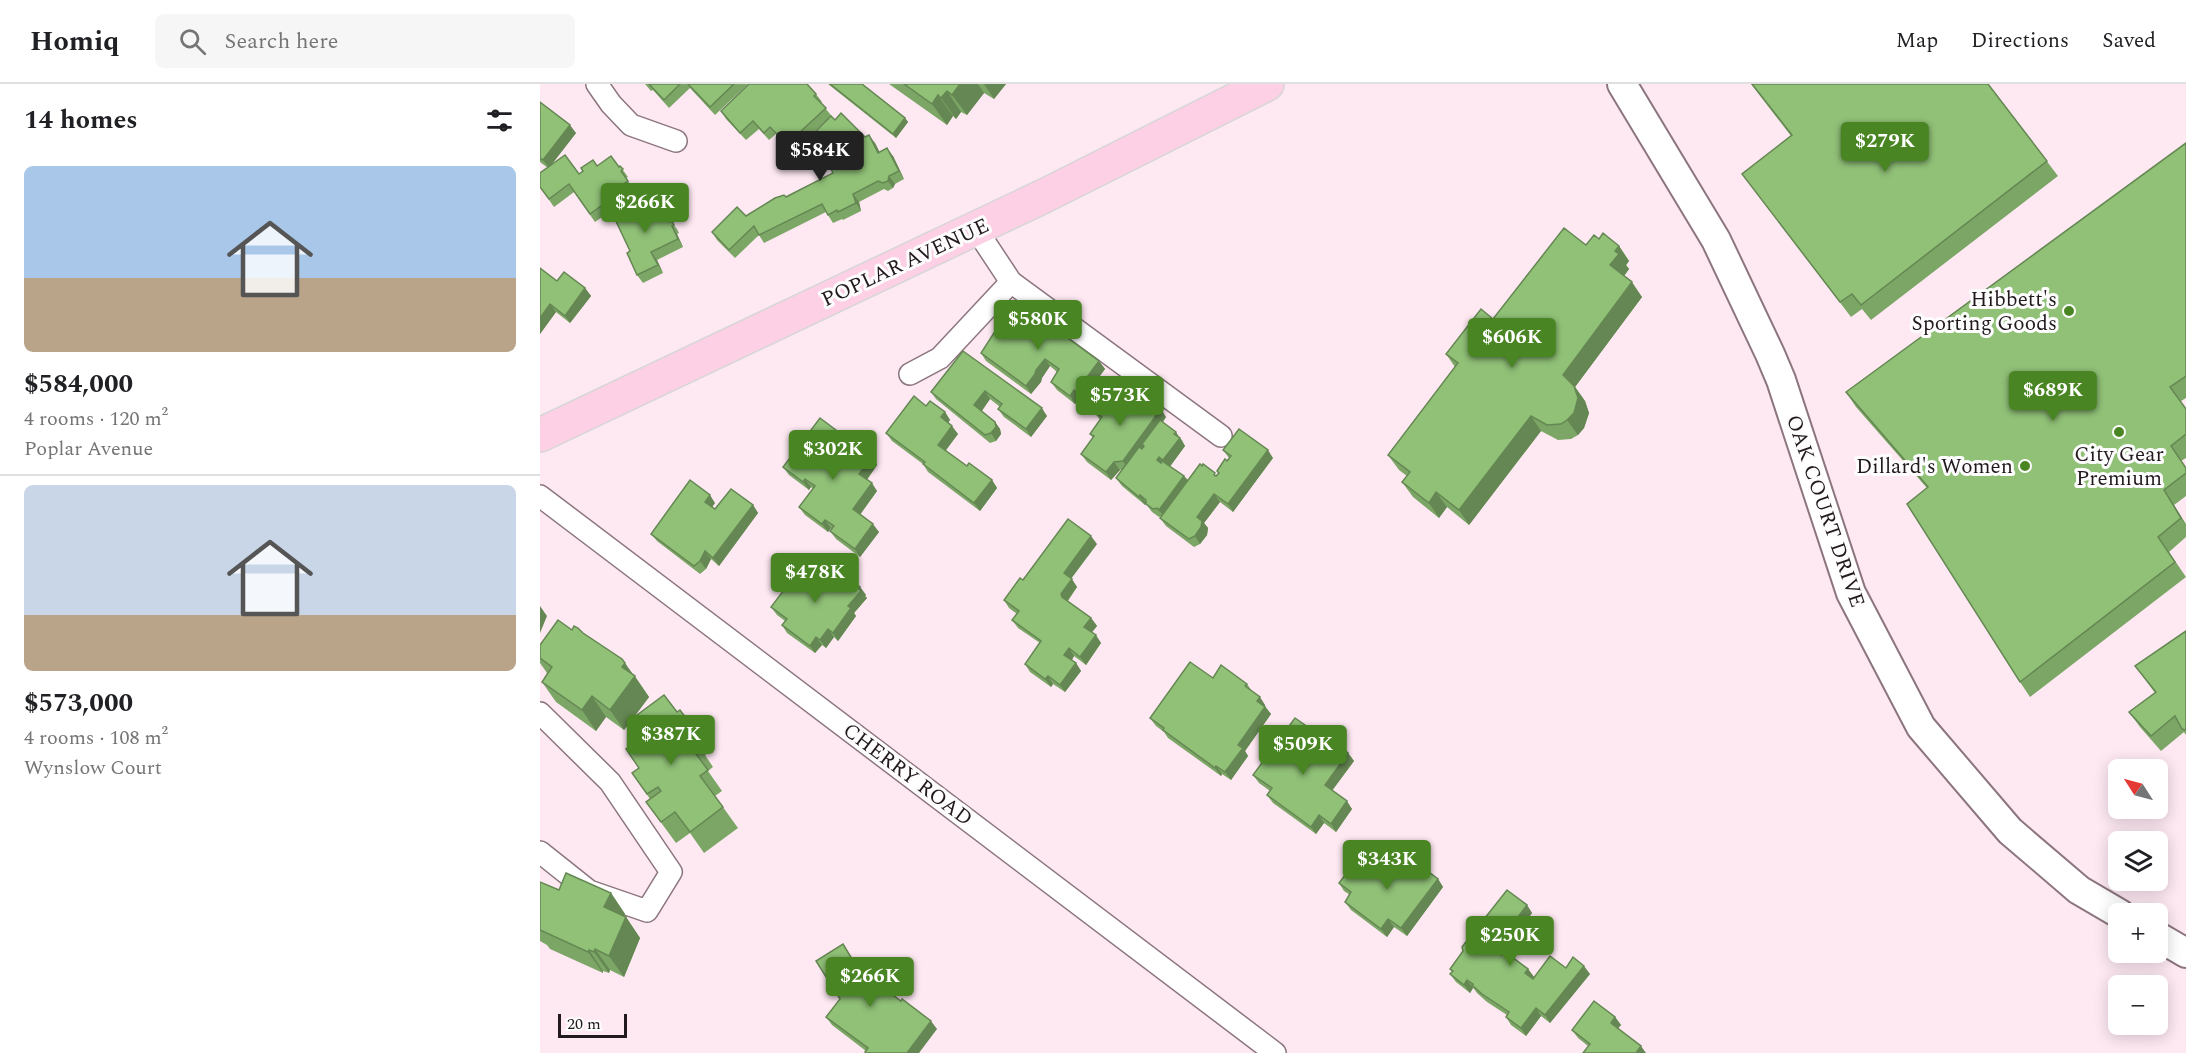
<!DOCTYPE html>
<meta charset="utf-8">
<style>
:root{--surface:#fff;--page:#f6f6f6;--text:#202124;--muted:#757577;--line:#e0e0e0;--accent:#498522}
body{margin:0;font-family:Spectral,serif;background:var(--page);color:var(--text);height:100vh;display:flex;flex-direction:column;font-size:22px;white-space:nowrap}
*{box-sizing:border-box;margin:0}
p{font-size:20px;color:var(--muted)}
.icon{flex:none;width:33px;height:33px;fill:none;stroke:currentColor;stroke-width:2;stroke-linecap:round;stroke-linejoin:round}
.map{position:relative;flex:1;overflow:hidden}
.drawer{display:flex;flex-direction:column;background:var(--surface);width:540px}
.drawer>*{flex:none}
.needle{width:39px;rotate:306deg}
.buttons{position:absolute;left:1568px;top:675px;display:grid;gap:12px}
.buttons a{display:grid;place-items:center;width:60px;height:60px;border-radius:9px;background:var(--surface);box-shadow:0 3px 15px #0003;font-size:30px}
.scale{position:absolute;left:18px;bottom:15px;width:69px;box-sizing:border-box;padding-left:6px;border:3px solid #22191e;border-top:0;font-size:16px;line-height:21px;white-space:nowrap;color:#22191e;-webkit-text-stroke:4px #fdfdfd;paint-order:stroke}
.price{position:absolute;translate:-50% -51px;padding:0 14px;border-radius:6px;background:var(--accent);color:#fff;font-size:20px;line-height:39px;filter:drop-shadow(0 2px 3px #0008)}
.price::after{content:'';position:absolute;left:50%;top:36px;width:18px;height:14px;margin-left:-9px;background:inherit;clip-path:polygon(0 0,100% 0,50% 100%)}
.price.on{background:#222;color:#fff}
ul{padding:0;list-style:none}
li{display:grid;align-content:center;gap:12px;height:318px;padding:0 24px}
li+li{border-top:2px solid var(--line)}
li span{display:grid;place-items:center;height:186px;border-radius:9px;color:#555}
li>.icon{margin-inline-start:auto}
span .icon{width:108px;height:108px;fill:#fffc;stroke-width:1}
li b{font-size:26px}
h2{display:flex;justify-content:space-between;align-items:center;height:72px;padding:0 24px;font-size:26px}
header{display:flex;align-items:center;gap:36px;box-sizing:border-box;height:84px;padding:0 30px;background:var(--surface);border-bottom:2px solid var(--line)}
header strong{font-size:28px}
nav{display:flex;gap:33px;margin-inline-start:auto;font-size:21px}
.search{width:420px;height:54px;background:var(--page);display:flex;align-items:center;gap:15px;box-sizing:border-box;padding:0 21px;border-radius:9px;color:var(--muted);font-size:22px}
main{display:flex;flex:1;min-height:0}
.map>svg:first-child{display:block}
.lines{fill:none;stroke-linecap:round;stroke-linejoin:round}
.street-casing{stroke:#8c757f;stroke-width:24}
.secondary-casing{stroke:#8c757f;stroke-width:32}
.primary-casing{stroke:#d7d6d6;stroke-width:36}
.street{stroke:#fff;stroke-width:21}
.secondary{stroke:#fff;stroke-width:28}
.primary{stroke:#fdd0e6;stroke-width:33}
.wall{fill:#7ca666}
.shaded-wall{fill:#658753}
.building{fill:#90c177;stroke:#658753;stroke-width:1.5}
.poi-dot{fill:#498522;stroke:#fdfdfd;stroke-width:2}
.labels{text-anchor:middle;stroke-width:6;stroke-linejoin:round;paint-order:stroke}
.street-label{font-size:21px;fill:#22191e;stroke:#fdfdfd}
.poi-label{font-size:21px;fill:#22191e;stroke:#fdfdfd;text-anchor:end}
</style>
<header>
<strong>Homiq</strong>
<div class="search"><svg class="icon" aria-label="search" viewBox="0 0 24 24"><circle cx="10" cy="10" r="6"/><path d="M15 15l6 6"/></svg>Search here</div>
<nav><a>Map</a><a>Directions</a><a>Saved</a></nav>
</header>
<main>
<section class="drawer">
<h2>14 homes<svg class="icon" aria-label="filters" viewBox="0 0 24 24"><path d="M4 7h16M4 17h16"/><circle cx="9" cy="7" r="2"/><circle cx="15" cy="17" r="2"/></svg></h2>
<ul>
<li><span style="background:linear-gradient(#a9c7e8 60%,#b9a48a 0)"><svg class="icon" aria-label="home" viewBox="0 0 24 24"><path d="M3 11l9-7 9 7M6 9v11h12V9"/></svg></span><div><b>$584,000</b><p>4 rooms · 120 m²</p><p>Poplar Avenue</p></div></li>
<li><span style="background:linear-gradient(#c9d6e8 70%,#b9a48a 0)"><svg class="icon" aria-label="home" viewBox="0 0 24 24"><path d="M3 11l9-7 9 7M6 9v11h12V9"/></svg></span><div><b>$573,000</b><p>4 rooms · 108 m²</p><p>Wynslow Court</p></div></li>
</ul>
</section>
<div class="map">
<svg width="1646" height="969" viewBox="0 0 1646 969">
<rect width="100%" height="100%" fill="#fee9f3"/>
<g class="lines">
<defs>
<g id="street">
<polyline points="57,0 71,20 91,41 136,57"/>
<polyline points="436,145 471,198 681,352"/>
<polyline points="370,290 400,274 471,198"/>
<polyline points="0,412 735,969"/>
<polyline points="0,629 70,698 131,788 107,827 49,807 0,768"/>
</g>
<g id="secondary">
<polyline points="1082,0 1176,156 1230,270 1241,296 1311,509 1381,643 1470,747 1539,806 1580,830"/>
<polyline points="1617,852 1646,869"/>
</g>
<polyline id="primary" points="0,351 504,112 727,0"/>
</defs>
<!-- street casing -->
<use href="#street" class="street-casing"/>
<!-- secondary casing -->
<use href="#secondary" class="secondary-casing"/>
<!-- primary casing -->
<use href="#primary" class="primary-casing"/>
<!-- street -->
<use href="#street" class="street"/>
<!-- secondary -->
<use href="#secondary" class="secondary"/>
<!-- primary -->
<use href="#primary" class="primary"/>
</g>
<!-- wall -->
<g class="wall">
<polygon points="105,0 208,0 175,31 150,4 129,24 113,6 111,7"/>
<polygon points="288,0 322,0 365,34 368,38 356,54"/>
<polygon points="349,0 466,0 454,15 444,9 427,31 421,28 416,35 413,32 407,41"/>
<polygon points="1211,0 1448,0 1518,92 1331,236 1322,225 1311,233 1202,90 1251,52"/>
<polygon points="276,10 282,18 281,19 295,36 335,59 340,69 353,72 364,95 355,100 353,104 348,107 344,105 319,118 321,127 303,136 302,135 293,139 286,128 224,159 219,151 195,174 177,156 172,148 206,132 293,89 290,83 272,65 266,57 288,35 252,68 236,50 229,56 219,45 206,56 186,35 181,27"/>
<polygon points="0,18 36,49 11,81 39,90 57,82 79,83 80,82 88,93 86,94 93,105 79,115 82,119 55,138 34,108 14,123 0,103 8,84 0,78"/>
<polygon points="1646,59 1646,314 1641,317 1646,325 1646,374 1641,377 1646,384 1646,412 1634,421 1646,440 1646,453 1629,468 1646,493 1490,613 1480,598 1387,404 1316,323 1306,308"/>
<polygon points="119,122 123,131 131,138 137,145 139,149 137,150 143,163 117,176 123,189 103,199 97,191 90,167"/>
<polygon points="1059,155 1079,162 1089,177 1086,181 1089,185 1084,192 1102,213 1035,303 1045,317 1049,329 1044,344 1038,351 1031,355 1018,356 1001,347 929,441 907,423 899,434 873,413 862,398 867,392 859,386 848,371 915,283 906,270 953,235 1046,161"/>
<polygon points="17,197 45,204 51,212 30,239 16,228 0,250"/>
<polygon points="463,240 533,257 559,277 565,285 542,316 540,314 535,320 517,306 511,298 517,288 510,282 502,294 501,298 491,310 446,277 441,269"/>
<polygon points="423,267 507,332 491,353 464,333 458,325 460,323 450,315 442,327 455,338 460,345 461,350 456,357 450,359 396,315 391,308"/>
<polygon points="574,318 626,333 623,338 642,356 645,362 630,382 644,392 648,396 677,391 678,389 677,387 689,374 683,366 733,374 693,428 680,418 664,439 668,444 667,451 660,460 654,463 626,442 620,434 622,432 619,433 612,428 606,420 606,419 605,421 582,402 576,394 583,385 580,386 571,396 547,378 541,370 553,354 550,350 560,336 554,328"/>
<polygon points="386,322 405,328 410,336 408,339 418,350 405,366 427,382 452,396 457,404 440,427 388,388 383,380 352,357 346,349"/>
<polygon points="316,361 326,365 337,381 327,396 337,407 320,431 339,448 320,473 296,455 290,447 292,445 291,444 288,448 265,431 259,423 273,405 271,403 269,406 249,391 243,383"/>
<polygon points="175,419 172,423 175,425 213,421 218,429 179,482 171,475 166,485 160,490 117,457 111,450"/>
<polygon points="557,460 531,495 537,503 528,517 551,534 557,542 551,548 561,559 546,581 534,572 532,576 536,579 541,587 525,608 513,600 511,603 490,588 485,580 500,559 478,544 472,536 477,530 469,524 464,516 483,496"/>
<polygon points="272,490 283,494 288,501 320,503 326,511 325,512 327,514 314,529 316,532 298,557 294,553 286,564 282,561 275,569 247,549 242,541 245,537 237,531 231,523"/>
<polygon points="32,546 43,549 82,575 92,590 95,592 109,613 95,632 137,628 140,626 167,663 165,664 168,669 165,671 173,683 168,687 182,707 175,712 198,744 164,769 150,749 136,759 106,718 110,715 92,689 99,684 101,654 90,639 84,646 66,633 56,647 16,618 2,598 7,589 0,579 0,561"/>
<polygon points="1646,547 1646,651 1644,648 1621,667 1600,643 1589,628 1615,609 1595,582"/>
<polygon points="673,594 707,600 712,607 725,621 725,622 731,630 705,667 708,672 691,696 682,690 681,692 628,654 624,648 616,642 610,634"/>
<polygon points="775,648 780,656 765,676 769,681 808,669 814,677 792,707 812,725 796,748 784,739 776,750 733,719 727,711 730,707 719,699 713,691"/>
<polygon points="850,782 864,787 898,795 903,803 867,852 854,843 847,853 811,826 805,818 810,811 804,807 799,799 832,786"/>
<polygon points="0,798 19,806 71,809 85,830 84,832 86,833 100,854 84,893 70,886 69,889 63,887 63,889 10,865 7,861 0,857"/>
<polygon points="987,821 992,829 961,871 988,885 994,893 992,895 1026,884 1050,890 1010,939 1001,932 986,952 971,941 966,933 967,931 947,918 937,909 934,905 933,904 930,909 916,898 910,890 912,888 910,885"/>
<polygon points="308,868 319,886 397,945 326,967 292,941 286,933 300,915"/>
<polygon points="1075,933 1081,941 1048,962 1038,954 1032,946"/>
</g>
<!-- shaded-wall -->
<g class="shaded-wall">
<polygon points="420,0 438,0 444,9 427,31 412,11"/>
<polygon points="444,0 466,0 454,15"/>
<polygon points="407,7 421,28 416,35 401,14"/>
<polygon points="398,11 413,32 407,41 392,20"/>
<polygon points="365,34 368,38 356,54 353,50"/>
<polygon points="30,41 36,49 9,84 3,76"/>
<polygon points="329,51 335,59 344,77 338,69"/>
<polygon points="347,64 353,72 364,95 359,87"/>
<polygon points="349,92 355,100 353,104 348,97"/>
<polygon points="313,110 319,118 321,127 316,119"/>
<polygon points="113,114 119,122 127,139 121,131"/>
<polygon points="132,142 137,150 143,163 138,155"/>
<polygon points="1079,162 1089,177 1086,181 1089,185 1081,196 1070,181 1075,167"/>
<polygon points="111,168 117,176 123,189 118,181"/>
<polygon points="1092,198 1102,213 1035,303 1045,317 1049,329 1044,344 1038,351 1027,336 1023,291"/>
<polygon points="45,204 51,212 30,239 25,232"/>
<polygon points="10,220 16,228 0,250 0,234"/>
<polygon points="505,275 510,282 502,294 501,298 491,310 486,302 496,286"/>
<polygon points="559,277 565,285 542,316 536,308"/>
<polygon points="534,306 540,314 535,320 530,312"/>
<polygon points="445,307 450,315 440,329 434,321"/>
<polygon points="502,324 507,332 491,353 486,345"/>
<polygon points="621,325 626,333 605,363 602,360 604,363 588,385 583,377"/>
<polygon points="405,328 410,336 406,341 401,333"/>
<polygon points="991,332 1001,347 929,441 919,426"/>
<polygon points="455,338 460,345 461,350 456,357 451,349"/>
<polygon points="412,342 418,350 404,369 398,361"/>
<polygon points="636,348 645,362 629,384 623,376"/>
<polygon points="326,365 332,373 330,376 324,368"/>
<polygon points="728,366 733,374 693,428 688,420"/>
<polygon points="332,373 337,381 325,398 319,390"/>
<polygon points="619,373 625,381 622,384 617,376"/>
<polygon points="574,378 580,386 571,396 566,388"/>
<polygon points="644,392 650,399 625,434 619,426"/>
<polygon points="265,395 271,403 269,406 263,398"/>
<polygon points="452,396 457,404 440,427 434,419"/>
<polygon points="332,399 337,407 318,433 313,425"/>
<polygon points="1624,406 1634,421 1646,441 1641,434"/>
<polygon points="896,408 907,423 899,434 889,419"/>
<polygon points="674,410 680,418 664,439 668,444 667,451 660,460 655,452 657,433"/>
<polygon points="170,411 175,419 170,426 165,418"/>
<polygon points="600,411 606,419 605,421 599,413"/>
<polygon points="213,421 218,429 179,482 173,474"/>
<polygon points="285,436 291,444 288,448 282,440"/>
<polygon points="333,440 339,448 320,473 315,465"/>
<polygon points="551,452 557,460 529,497 524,489"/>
<polygon points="165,467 171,475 166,485 160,477"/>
<polygon points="283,494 289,502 282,510 277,503"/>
<polygon points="532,495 537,503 527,517 522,513 521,510"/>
<polygon points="320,503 326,511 325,512 327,514 314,529 316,532 298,557 293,549"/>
<polygon points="0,522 7,532 0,549"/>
<polygon points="551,534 557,542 550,551 544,543"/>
<polygon points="288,545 294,553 286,564 280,556"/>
<polygon points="556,551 561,559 546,581 540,573"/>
<polygon points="276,553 282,561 275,569 270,562"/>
<polygon points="529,564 534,572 530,579 524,571"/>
<polygon points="85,579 109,613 84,646 70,626 82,583"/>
<polygon points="536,579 541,587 525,608 520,601"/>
<polygon points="508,592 513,600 511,603 505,595"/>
<polygon points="52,612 66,633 56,647 42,626"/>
<polygon points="720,613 725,621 723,625 717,617"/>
<polygon points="725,623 731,630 705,667 708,672 691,696 685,688 698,661"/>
<polygon points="775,648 780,656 763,680 757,672"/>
<polygon points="808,669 814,677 790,709 785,701"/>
<polygon points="676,682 682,690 681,692 675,684"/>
<polygon points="807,717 812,725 796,748 791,740"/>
<polygon points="779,731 784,739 776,750 771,743"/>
<polygon points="898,795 903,803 867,852 861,844"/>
<polygon points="71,809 85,830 79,844 64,823"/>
<polygon points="987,821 992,829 961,871 956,867 955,864"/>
<polygon points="86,833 100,854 84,893 69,872"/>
<polygon points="848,835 854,843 847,853 841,845"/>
<polygon points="55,865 70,886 69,889 54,868"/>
<polygon points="49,866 63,887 63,889 48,868"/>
<polygon points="1044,882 1050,890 1010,939 1005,931"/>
<polygon points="988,885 994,893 991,897 985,889"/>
<polygon points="927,896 933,904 930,909 924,901"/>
<polygon points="996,924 1001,932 986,952 981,944"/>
<polygon points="1075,933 1081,941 1076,947 1071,939"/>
<polygon points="391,937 397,945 379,969 367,969"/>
<polygon points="1101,962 1106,969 1096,969"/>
</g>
<!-- building -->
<g class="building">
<polygon points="109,0 140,0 124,16"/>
<polygon points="148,0 194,0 170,23"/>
<polygon points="209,0 267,0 276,10 274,12 286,24 247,60 230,43 224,49 213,37 200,49 181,27"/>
<polygon points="290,0 322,0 365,34 353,50"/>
<polygon points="364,0 420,0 412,11 407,7 401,14 398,11 392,20"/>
<polygon points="1212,0 1448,0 1507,77 1321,221 1312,210 1300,218 1202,90 1252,51"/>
<polygon points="0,18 30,41 3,76 0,74"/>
<polygon points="301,29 325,53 329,51 338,69 347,64 359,87 349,92 348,97 343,99 338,97 313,110 316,119 298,128 297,126 288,131 282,120 219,151 214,142 189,166 172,148 197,123 206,132 235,114 244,111 246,113 293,89 287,78 266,57 291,32 295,36"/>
<polygon points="1646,59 1646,292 1630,303 1646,325 1646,350 1631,362 1646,384 1646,389 1624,406 1641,434 1618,453 1635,478 1480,598 1367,420 1388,403 1306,308"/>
<polygon points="25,71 39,90 43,87 41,84 53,76 57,82 71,72 79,83 80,82 83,85 81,87 88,97 73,107 76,111 50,130 29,100 9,115 0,103 0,89"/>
<polygon points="113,114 121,131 125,129 130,138 132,137 134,141 132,142 138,155 111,168 118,181 97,191 87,169 90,167 74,133"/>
<polygon points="1024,144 1046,161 1054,151 1059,155 1063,149 1079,162 1075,167 1079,170 1070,181 1092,198 1023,291 1034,302 1038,314 1034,329 1027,336 1021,340 1007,341 991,332 919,426 896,408 889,419 862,398 870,388 848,371 918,279 906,270 941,225 953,235"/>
<polygon points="0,184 17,197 24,188 45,204 25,232 10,220 0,234"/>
<polygon points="482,219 499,232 500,231 516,243 517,241 527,249 525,252 559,277 536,308 534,306 530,312 511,298 519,285 505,275 496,286 495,290 486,302 441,269 461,238 463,240 466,238"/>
<polygon points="423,267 502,324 486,345 458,325 462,320 445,307 434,321 455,338 456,343 451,349 445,351 391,308"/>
<polygon points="587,300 598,309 600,307 621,325 583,377 574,378 566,388 541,370 554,352 550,350 562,333 554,328 566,312 574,318"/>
<polygon points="374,312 386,322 390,317 405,328 401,333 412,342 398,361 427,382 429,379 452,396 434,419 383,380 385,378 346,349"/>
<polygon points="280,334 316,361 318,359 326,365 324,368 332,373 319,390 332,399 313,425 333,440 315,465 290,447 294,442 285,436 282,440 259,423 275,402 265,395 263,398 243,383"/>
<polygon points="620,336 636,348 634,350 640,354 623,376 619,373 617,376 621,379 622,377 644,392 619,426 617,424 613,425 606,420 606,416 600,411 599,413 576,394 599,363 602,365 604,362 602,360"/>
<polygon points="699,345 728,366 688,420 674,410 657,433 662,437 661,443 655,452 649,455 620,434 660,380 662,382 663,380 675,389 674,391 676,392 679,389 677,387 685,375 687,377 691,372 683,366"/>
<polygon points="150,396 170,411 165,418 175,425 191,405 213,421 173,474 165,467 160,477 154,482 111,450"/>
<polygon points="528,435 551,452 524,489 532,495 521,510 522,513 551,534 544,543 556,551 540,573 529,564 524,571 536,579 520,601 508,592 505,595 485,580 501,557 472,536 479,527 464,516 480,494 483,496"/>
<polygon points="262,482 272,490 274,487 283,494 277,503 283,507 299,487 320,503 319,505 321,507 308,522 311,524 293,549 288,545 280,556 276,553 270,562 242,541 247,535 231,523"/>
<polygon points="18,536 32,546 34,542 38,544 43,549 82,575 85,579 82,583 95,592 70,626 52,612 42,626 2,598 12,583 0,574 0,561"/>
<polygon points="1646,547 1646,646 1642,645 1635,632 1611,652 1589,628 1616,608 1595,582"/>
<polygon points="650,578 673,594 681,581 707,600 705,602 720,613 717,617 725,623 698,661 703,664 685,688 676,682 675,684 623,646 624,644 610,634"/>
<polygon points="124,611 137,628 140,626 146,634 144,635 147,635 152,642 150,643 153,648 150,650 158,662 153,666 168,686 160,692 183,723 150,748 135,728 121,738 106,718 121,707 118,703 107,710 92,689 99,684 86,665 101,654 89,637"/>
<polygon points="755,634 775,648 757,672 767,677 766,679 769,681 789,654 808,669 785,701 807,717 791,740 779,731 771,743 727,711 732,704 713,691"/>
<polygon points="817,775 832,786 840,775 850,782 853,778 864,787 873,776 898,795 861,844 848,835 841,845 805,818 811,808 799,799"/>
<polygon points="26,789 71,809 64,823 86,833 69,872 55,865 54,868 49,866 48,868 0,846 0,798 19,806"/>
<polygon points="967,806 987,821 955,864 957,865 956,867 961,871 964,867 988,885 985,889 993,895 1010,872 1026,884 1033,873 1044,882 1005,931 996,924 981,944 966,933 969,928 942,910 932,901 933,900 927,896 924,901 910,890 913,887 910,885 923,867 922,863"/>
<polygon points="303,860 318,885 361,917 362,915 391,937 367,969 326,969 325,968 328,964 286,933 300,915 276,877"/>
<polygon points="1054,917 1075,933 1071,939 1101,962 1096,969 1043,969 1050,960 1032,946"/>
</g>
<!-- markers -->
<g class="poi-dot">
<circle cx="1529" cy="227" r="6"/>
<circle cx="1579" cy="348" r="6"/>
<circle cx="1485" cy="382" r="6"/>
</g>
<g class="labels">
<!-- street labels -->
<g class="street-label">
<text transform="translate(365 178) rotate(-25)" y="7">POPLAR AVENUE</text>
<text transform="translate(1286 427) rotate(71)" y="7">OAK COURT DRIVE</text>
<text transform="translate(368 690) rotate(37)" y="7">CHERRY ROAD</text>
</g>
<!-- poi labels -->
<g class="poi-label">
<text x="1517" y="222">Hibbett's<tspan x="1517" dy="24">Sporting Goods</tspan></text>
<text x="1579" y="377" text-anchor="middle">City Gear<tspan x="1579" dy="24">Premium</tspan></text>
<text x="1473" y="389">Dillard's Women</text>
</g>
</g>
</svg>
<div class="buttons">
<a><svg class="needle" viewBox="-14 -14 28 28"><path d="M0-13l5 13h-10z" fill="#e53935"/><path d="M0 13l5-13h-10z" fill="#757577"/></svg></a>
<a><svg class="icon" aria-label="layers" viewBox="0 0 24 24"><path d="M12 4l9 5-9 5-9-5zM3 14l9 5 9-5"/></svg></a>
<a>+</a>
<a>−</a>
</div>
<div class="scale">20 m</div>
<b class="price" style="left:1345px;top:89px">$279K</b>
<b class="price on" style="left:280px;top:98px">$584K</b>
<b class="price" style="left:105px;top:150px">$266K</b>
<b class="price" style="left:498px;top:267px">$580K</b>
<b class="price" style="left:972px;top:285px">$606K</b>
<b class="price" style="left:1513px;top:338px">$689K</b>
<b class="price" style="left:580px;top:343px">$573K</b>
<b class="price" style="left:293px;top:397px">$302K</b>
<b class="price" style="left:275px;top:520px">$478K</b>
<b class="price" style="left:131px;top:682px">$387K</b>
<b class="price" style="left:763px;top:692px">$509K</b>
<b class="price" style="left:847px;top:807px">$343K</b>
<b class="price" style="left:970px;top:883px">$250K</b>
<b class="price" style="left:330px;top:924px">$266K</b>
</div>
</main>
